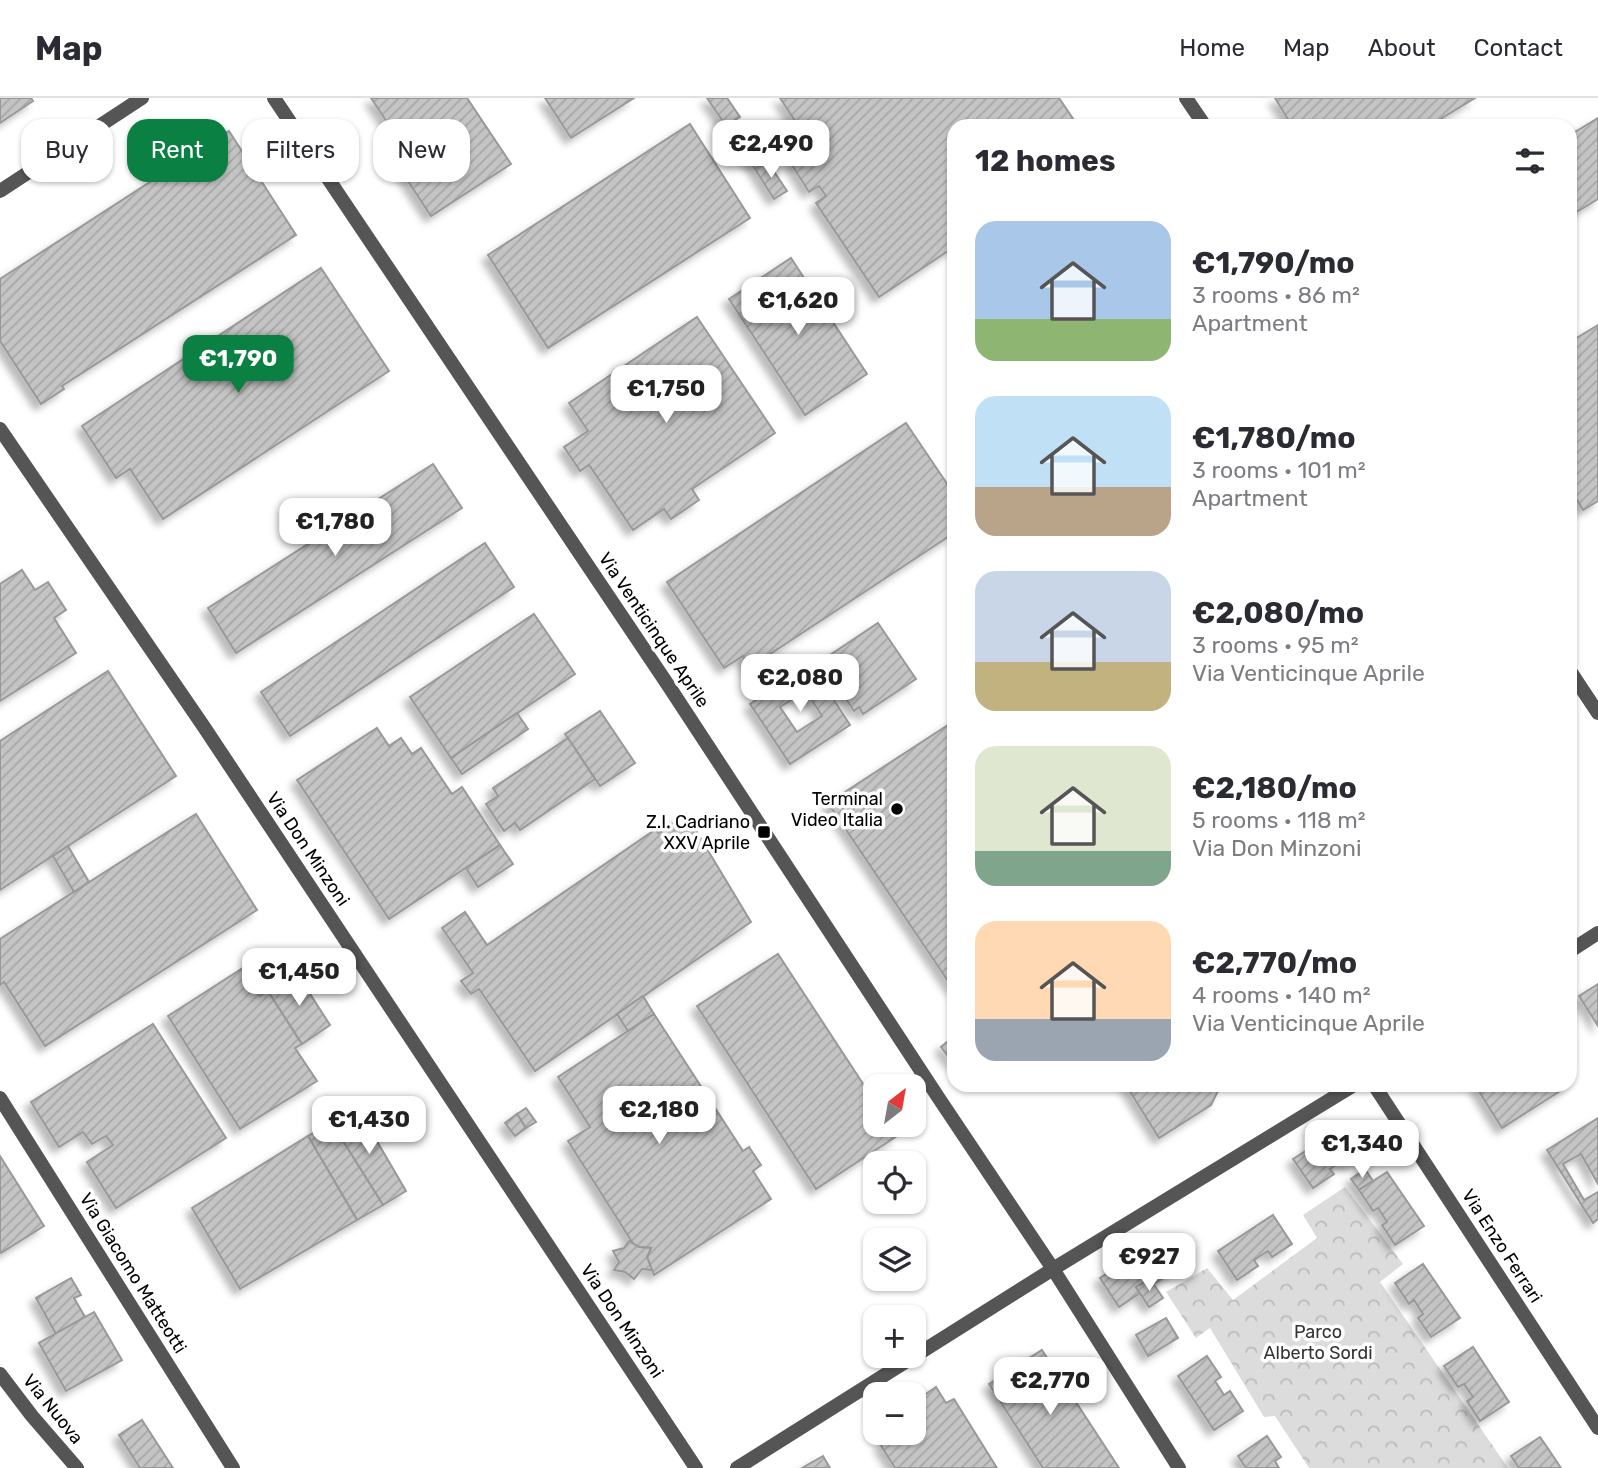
<!DOCTYPE html>
<meta charset="utf-8">
<style>
:root{--surface:#fff;--page:#f2f2f3;--text:#2b2b33;--muted:#7c7c81;--line:#e1e1e2;--accent:#0b8043}
body{margin:0;font-family:Rubik,sans-serif;background:var(--page);color:var(--text);height:100vh;display:flex;flex-direction:column;font-size:26px;white-space:nowrap}
*{box-sizing:border-box;margin:0}
p{font-size:23px;color:var(--muted)}
.icon{flex:none;width:38px;height:38px;fill:none;stroke:currentColor;stroke-width:2;stroke-linecap:round;stroke-linejoin:round}
.map{position:relative;flex:1;overflow:hidden}
.panel{position:absolute;left:947px;top:21px;width:630px;height:973px;display:flex;flex-direction:column;background:var(--surface);border-radius:21px;box-shadow:0 2px 5px #0004}
.panel>*{flex:none}
.banner{position:absolute;left:21px;top:21px;width:665px;height:63px;display:flex;gap:14px}
.needle{width:46px;rotate:31deg}
.fabs{position:absolute;left:863px;top:976px;display:grid;gap:14px}
.fabs a{display:grid;place-items:center;width:63px;height:63px;border-radius:14px;background:var(--surface);box-shadow:0 2px 5px #0004;font-size:35px}
.price{position:absolute;translate:-50% -60px;padding:0 16px;border-radius:14px;background:#fff;color:#222;font-size:23px;line-height:46px;filter:drop-shadow(0 2px 4px #0008)}
.price::after{content:'';position:absolute;left:50%;top:42px;width:21px;height:16px;margin-left:-10px;background:inherit;clip-path:polygon(0 0,100% 0,50% 100%)}
.price.current{background:var(--accent);color:#fff}
ul{padding:0;list-style:none}
li{display:flex;align-items:center;gap:21px;height:175px;padding:0 28px}
li span{display:grid;place-items:center;flex:none;width:196px;height:140px;border-radius:21px;color:#555}
li>.icon{margin-inline-start:auto}
span .icon{width:84px;height:84px;fill:#fffc;stroke-width:1}
li b{font-size:30px}
h2{display:flex;justify-content:space-between;align-items:center;height:84px;padding:0 28px;font-size:30px}
.tag{padding:0 24px;border-radius:21px;background:var(--surface);box-shadow:0 2px 5px #0004;font-size:24px;line-height:63px}
.tag.current{background:var(--accent);color:#fff}
header{display:flex;align-items:center;gap:42px;box-sizing:border-box;height:98px;padding:0 35px;background:var(--surface);border-bottom:2px solid var(--line)}
header strong{font-size:33px}
nav{display:flex;gap:38px;margin-inline-start:auto;font-size:24px}
.map>svg:first-child{display:block}
.forest{fill:url(#forest-crowns)}
.building{fill:url(#building-hatch);stroke:#999;stroke-width:2;fill-rule:evenodd;filter:url(#shadow)}
.lines{fill:none;stroke-linecap:round;stroke-linejoin:round}
.street{stroke:#555;stroke-width:14}
.poi-dot{fill:#000;stroke:#fff;stroke-width:2.5}
.labels{text-anchor:middle;stroke-width:7;stroke-linejoin:round;paint-order:stroke}
.street-label{font-size:18px;fill:#000;stroke:#fff}
.poi-label{font-size:18px;fill:#000;stroke:#fff;text-anchor:end}
.park-label{font-size:18px;fill:#333;stroke:#fff}
</style>
<header>
<strong>Map</strong>
<nav><a>Home</a><a>Map</a><a>About</a><a>Contact</a></nav>
</header>
<div class="map">
<svg width="1598" height="1370" viewBox="0 0 1598 1370">
<defs>
<pattern id="forest-crowns" width="20" height="18" patternUnits="userSpaceOnUse" patternTransform="scale(1.75)"><rect width="20" height="18" fill="#dcdcdc"/><path d="M2 6a3 3 0 1 1 6 0M12 15a3 3 0 1 1 6 0" fill="none" stroke="#bbb"/></pattern>
<pattern id="building-hatch" width="6" height="6" patternUnits="userSpaceOnUse" patternTransform="scale(1.75)"><rect width="6" height="6" fill="#c4c4c4"/><path d="M-1 1l2-2M0 6l6-6M5 7l2-2" fill="none" stroke="#a7a7a7"/></pattern>
<filter id="shadow"><feDropShadow dx="-6" dy="6" stdDeviation="3.5" flood-color="#0004"/></filter>
</defs>
<rect width="100%" height="100%" fill="#fff"/>
<!-- forest -->
<polygon class="forest" points="1345,1089 1403,1166 1380,1184 1508,1370 1309,1370 1275,1318 1264,1319 1210,1230 1196,1240 1166,1194 1207,1170 1233,1202 1317,1140 1303,1117"/>
<!-- building -->
<g class="building">
<polygon points="0,0 31,0 33,3 0,25"/>
<polygon points="371,0 467,0 511,66 431,118 394,62 406,53"/>
<polygon points="545,0 634,0 571,40"/>
<polygon points="707,0 727,0 740,19 726,28"/>
<polygon points="780,0 1059,0 1078,28 954,28 954,149 879,199 816,105 826,98 819,88 809,94 790,64 812,49"/>
<polygon points="1275,0 1475,0 1429,28 1292,28"/>
<polygon points="1598,20 1598,101 1570,118 1570,37"/>
<polygon points="690,26 750,120 548,250 488,157"/>
<polygon points="745,29 767,63 755,71 733,37"/>
<polygon points="229,33 296,137 62,288 64,291 41,306 0,243 0,181"/>
<polygon points="767,63 787,93 774,101 755,71"/>
<polygon points="791,160 867,276 805,317 729,201"/>
<polygon points="321,170 389,273 163,421 130,371 116,380 82,328"/>
<polygon points="697,219 775,335 692,391 699,402 671,421 664,411 633,432 589,367 580,373 564,349 588,333 569,305"/>
<polygon points="1598,227 1598,403 1583,412 1570,390 1570,244"/>
<polygon points="906,325 954,396 954,435 749,570 743,558 724,570 667,484"/>
<polygon points="433,366 462,410 236,555 208,510"/>
<polygon points="485,445 514,489 290,638 261,594"/>
<polygon points="22,472 35,492 48,484 66,512 54,520 76,555 0,603 0,486"/>
<polygon points="534,516 575,576 451,660 410,599"/>
<polygon points="878,525 916,581 863,616 859,609 854,613 821,563"/>
<path d="M811,566L850,627L790,666L750,606ZM806,593L822,618L797,634L780,609Z"/>
<polygon points="108,573 176,678 0,792 0,643"/>
<polygon points="600,613 635,665 600,688 565,636"/>
<polygon points="517,615 528,631 462,676 451,660"/>
<polygon points="954,623 954,892 828,705"/>
<polygon points="377,630 389,648 401,640 412,656 421,650 452,696 462,689 500,747 389,821 297,682"/>
<polygon points="568,640 595,681 520,732 515,725 504,733 486,706 498,698 493,690"/>
<polygon points="196,716 257,812 45,948 4,884 0,887 0,841"/>
<polygon points="686,716 751,824 535,973 479,891 471,896 461,883 473,875 442,830 465,814 487,847 656,731 658,735"/>
<polygon points="500,747 513,766 478,789 466,770"/>
<polygon points="68,748 89,784 74,794 53,758"/>
<polygon points="778,856 875,1004 875,1027 890,1027 897,1038 816,1091 697,908"/>
<polygon points="243,870 260,898 268,893 302,946 295,950 317,983 240,1031 168,918"/>
<polygon points="296,874 330,927 302,946 268,893"/>
<polygon points="1598,886 1598,928 1579,898"/>
<polygon points="643,898 654,916 628,933 617,916"/>
<polygon points="654,916 743,1053 749,1049 761,1067 753,1073 771,1101 654,1177 647,1159 651,1150 639,1149 634,1147 568,1043 590,1029 558,979"/>
<polygon points="153,926 226,1040 116,1110 87,1064 113,1047 106,1038 92,1046 83,1034 59,1049 31,1004"/>
<polygon points="947,944 954,954 954,967 941,949"/>
<polygon points="1126,987 1217,987 1219,991 1211,1007 1159,1040"/>
<polygon points="1475,987 1511,987 1515,993 1523,987 1568,988 1502,1030"/>
<polygon points="357,1009 406,1093 383,1107 331,1024"/>
<polygon points="526,1010 536,1024 526,1030 517,1016"/>
<polygon points="517,1016 526,1030 515,1038 505,1025"/>
<polygon points="1598,1020 1598,1086 1581,1056 1563,1066 1584,1102 1598,1094 1598,1121 1593,1125 1547,1052"/>
<polygon points="331,1024 383,1107 357,1122 308,1038"/>
<polygon points="1348,1026 1367,1054 1348,1067 1344,1062 1330,1071 1334,1076 1313,1090 1293,1061"/>
<polygon points="308,1038 357,1122 240,1191 192,1110"/>
<polygon points="0,1058 44,1128 1,1155 0,1154"/>
<polygon points="1365,1071 1373,1083 1359,1092 1351,1081"/>
<polygon points="1387,1074 1424,1128 1395,1147 1382,1127 1387,1124 1378,1110 1373,1113 1359,1092"/>
<polygon points="1273,1117 1292,1146 1272,1159 1268,1153 1254,1162 1258,1168 1237,1182 1218,1153"/>
<polygon points="629,1143 639,1149 651,1150 647,1159 652,1172 642,1171 634,1181 625,1174 614,1172 619,1164 613,1153 624,1150"/>
<polygon points="1155,1144 1174,1173 1154,1186 1150,1181 1136,1189 1140,1195 1119,1209 1100,1180"/>
<polygon points="1423,1166 1460,1220 1431,1239 1418,1220 1423,1216 1414,1202 1409,1206 1395,1185"/>
<polygon points="71,1180 81,1197 74,1200 85,1219 56,1236 36,1200"/>
<polygon points="1150,1181 1163,1200 1149,1209 1136,1189"/>
<polygon points="94,1214 122,1262 66,1293 39,1245"/>
<polygon points="1166,1220 1178,1240 1148,1258 1136,1237"/>
<polygon points="1473,1249 1509,1304 1480,1323 1467,1303 1473,1299 1464,1286 1458,1289 1444,1268"/>
<polygon points="1042,1252 1119,1370 1043,1370 989,1286"/>
<polygon points="1207,1258 1221,1279 1215,1283 1224,1297 1230,1293 1243,1313 1214,1332 1178,1278"/>
<polygon points="936,1289 946,1305 954,1301 997,1370 895,1370 880,1346 891,1340 888,1335 914,1335 914,1304"/>
<polygon points="142,1322 173,1370 140,1370 119,1337"/>
<polygon points="1267,1338 1281,1359 1275,1363 1279,1370 1246,1370 1238,1358"/>
<polygon points="1540,1339 1547,1349 1561,1370 1519,1370 1511,1358"/>
<polygon points="823,1358 830,1370 802,1370"/>
</g>
<g class="lines">
<!-- street -->
<g class="street">
<polyline points="274,0 668,587 938,999 1053,1171 1179,1370"/>
<polyline points="1186,0 1205,28"/>
<polyline points="0,93 142,0"/>
<polyline points="0,331 204,629 696,1370"/>
<polyline points="1570,573 1598,615"/>
<polyline points="1570,853 1598,835"/>
<polyline points="1374,987 1598,1330"/>
<polyline points="0,1000 233,1370"/>
<polyline points="0,1276 32,1318 77,1370"/>
<polyline points="737,1370 1053,1171 1354,987"/>
</g>
</g>
<!-- markers -->
<g class="poi-dot">
<circle cx="897" cy="711" r="7"/>
<rect x="757" y="727" width="14" height="14" rx="3.5"/>
</g>
<g class="labels">
<!-- street labels -->
<g class="street-label">
<text transform="translate(654 532) rotate(56)" y="6">Via Venticinque Aprile</text>
<text transform="translate(308 751) rotate(56)" y="6">Via Don Minzoni</text>
<text transform="translate(1502 1148) rotate(57)" y="6">Via Enzo Ferrari</text>
<text transform="translate(133 1175) rotate(58)" y="6">Via Giacomo Matteotti</text>
<text transform="translate(622 1223) rotate(56)" y="6">Via Don Minzoni</text>
<text transform="translate(53 1311) rotate(51)" y="6">Via Nuova</text>
</g>
<!-- poi labels -->
<g class="poi-label">
<text x="883" y="707">Terminal<tspan x="883" dy="21">Video Italia</tspan></text>
<text x="750" y="730">Z.I. Cadriano<tspan x="750" dy="21">XXV Aprile</tspan></text>
</g>
<!-- park labels -->
<g class="park-label">
<text x="1318" y="1240">Parco<tspan x="1318" dy="21">Alberto Sordi</tspan></text>
</g>
</g>
</svg>
<div class="fabs">
<a><svg class="needle" viewBox="-14 -14 28 28"><path d="M0-13l5 13h-10z" fill="#e53935"/><path d="M0 13l5-13h-10z" fill="#7c7c81"/></svg></a>
<a><svg class="icon" aria-label="locate" viewBox="0 0 24 24"><circle cx="12" cy="12" r="6"/><path d="M12 2v4M12 18v4M2 12h4M18 12h4"/></svg></a>
<a><svg class="icon" aria-label="layers" viewBox="0 0 24 24"><path d="M12 4l9 5-9 5-9-5zM3 14l9 5 9-5"/></svg></a>
<a>+</a>
<a>−</a>
</div>
<b class="price" style="left:771px;top:82px">€2,490</b>
<b class="price" style="left:798px;top:239px">€1,620</b>
<b class="price current" style="left:238px;top:297px">€1,790</b>
<b class="price" style="left:666px;top:327px">€1,750</b>
<b class="price" style="left:335px;top:460px">€1,780</b>
<b class="price" style="left:800px;top:616px">€2,080</b>
<b class="price" style="left:299px;top:910px">€1,450</b>
<b class="price" style="left:659px;top:1048px">€2,180</b>
<b class="price" style="left:369px;top:1058px">€1,430</b>
<b class="price" style="left:1362px;top:1082px">€1,340</b>
<b class="price" style="left:1149px;top:1195px">€927</b>
<b class="price" style="left:1050px;top:1319px">€2,770</b>
<div class="banner">
<a class="tag">Buy</a>
<a class="tag current">Rent</a>
<a class="tag">Filters</a>
<a class="tag">New</a>
</div>
<section class="panel">
<h2>12 homes<svg class="icon" aria-label="filters" viewBox="0 0 24 24"><path d="M4 7h16M4 17h16"/><circle cx="9" cy="7" r="2"/><circle cx="15" cy="17" r="2"/></svg></h2>
<ul>
<li><span style="background:linear-gradient(#a9c7e8 70%,#8fb573 0)"><svg class="icon" aria-label="home" viewBox="0 0 24 24"><path d="M3 11l9-7 9 7M6 9v11h12V9"/></svg></span><div><b>€1,790/mo</b><p>3 rooms · 86 m²</p><p>Apartment</p></div></li>
<li><span style="background:linear-gradient(#bfe0f5 65%,#b9a48a 0)"><svg class="icon" aria-label="home" viewBox="0 0 24 24"><path d="M3 11l9-7 9 7M6 9v11h12V9"/></svg></span><div><b>€1,780/mo</b><p>3 rooms · 101 m²</p><p>Apartment</p></div></li>
<li><span style="background:linear-gradient(#c9d6e8 65%,#c2b280 0)"><svg class="icon" aria-label="home" viewBox="0 0 24 24"><path d="M3 11l9-7 9 7M6 9v11h12V9"/></svg></span><div><b>€2,080/mo</b><p>3 rooms · 95 m²</p><p>Via Venticinque Aprile</p></div></li>
<li><span style="background:linear-gradient(#dfe7d0 75%,#7fa58c 0)"><svg class="icon" aria-label="home" viewBox="0 0 24 24"><path d="M3 11l9-7 9 7M6 9v11h12V9"/></svg></span><div><b>€2,180/mo</b><p>5 rooms · 118 m²</p><p>Via Don Minzoni</p></div></li>
<li><span style="background:linear-gradient(#ffd9b3 70%,#9aa5b1 0)"><svg class="icon" aria-label="home" viewBox="0 0 24 24"><path d="M3 11l9-7 9 7M6 9v11h12V9"/></svg></span><div><b>€2,770/mo</b><p>4 rooms · 140 m²</p><p>Via Venticinque Aprile</p></div></li>
</ul>
</section>
</div>
